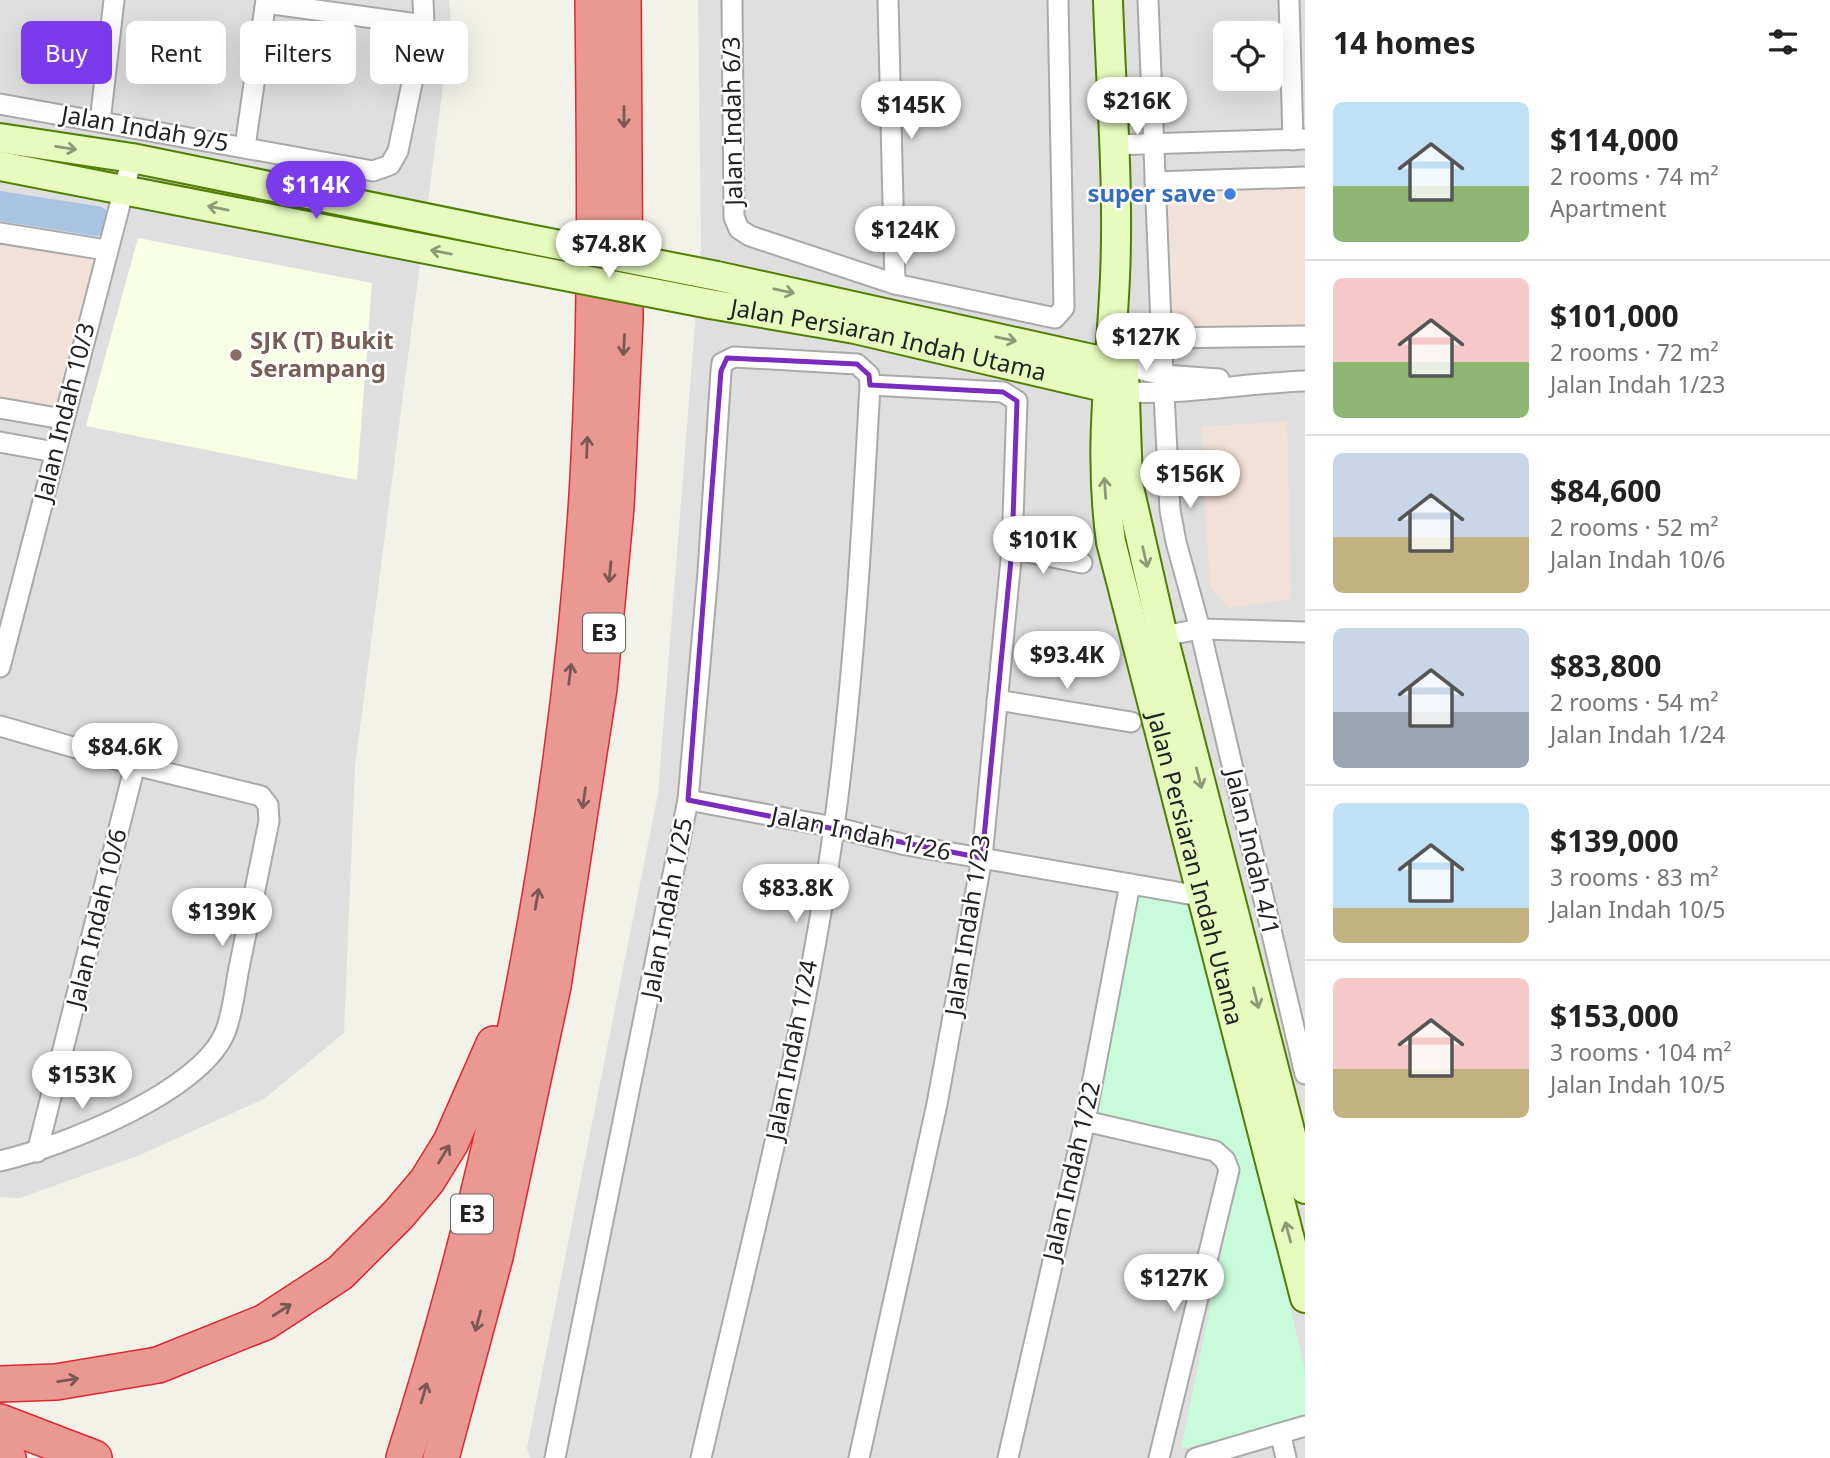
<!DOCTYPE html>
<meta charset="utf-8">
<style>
:root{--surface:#fff;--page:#f2f2f2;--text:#222;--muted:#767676;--line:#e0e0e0;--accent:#7c3aed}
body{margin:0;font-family:"Noto Sans",sans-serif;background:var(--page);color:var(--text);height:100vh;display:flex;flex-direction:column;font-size:26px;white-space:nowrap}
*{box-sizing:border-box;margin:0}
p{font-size:23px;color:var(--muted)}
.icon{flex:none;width:38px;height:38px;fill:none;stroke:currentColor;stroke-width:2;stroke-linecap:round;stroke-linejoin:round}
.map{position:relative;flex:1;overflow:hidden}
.drawer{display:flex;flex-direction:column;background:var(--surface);width:525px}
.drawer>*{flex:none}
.hud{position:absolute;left:21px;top:21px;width:665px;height:63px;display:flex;gap:14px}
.fabs{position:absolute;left:1213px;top:21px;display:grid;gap:14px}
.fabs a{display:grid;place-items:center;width:70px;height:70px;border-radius:10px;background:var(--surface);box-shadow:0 7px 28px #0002;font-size:35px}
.price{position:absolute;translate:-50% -60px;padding:0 16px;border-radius:24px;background:#fff;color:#222;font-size:23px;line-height:46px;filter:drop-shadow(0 2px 4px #0008)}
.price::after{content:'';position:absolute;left:50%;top:42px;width:21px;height:16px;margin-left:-10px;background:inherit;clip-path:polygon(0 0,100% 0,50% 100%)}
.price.selected{background:var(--accent);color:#fff}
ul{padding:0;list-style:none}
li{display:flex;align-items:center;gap:21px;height:175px;padding:0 28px}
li+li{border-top:2px solid var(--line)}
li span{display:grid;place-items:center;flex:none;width:196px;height:140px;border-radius:10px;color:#555}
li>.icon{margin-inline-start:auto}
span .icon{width:84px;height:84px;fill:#fffc;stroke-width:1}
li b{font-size:30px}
h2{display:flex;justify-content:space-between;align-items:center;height:84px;padding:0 28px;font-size:30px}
.chip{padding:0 24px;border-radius:10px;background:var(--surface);box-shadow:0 7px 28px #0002;font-size:24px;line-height:63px}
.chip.selected{background:var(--accent);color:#fff}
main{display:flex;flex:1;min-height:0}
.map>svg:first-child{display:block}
.residential{fill:#e0dfdf;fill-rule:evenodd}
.commercial{fill:#f2e1d9}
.education{fill:#f8ffe5}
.park{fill:#c7fbda}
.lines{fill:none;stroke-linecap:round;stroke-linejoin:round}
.river{stroke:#a9c4e0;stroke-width:30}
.street-casing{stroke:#a9a9a9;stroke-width:23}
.secondary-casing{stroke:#4e7f03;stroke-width:32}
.highway-casing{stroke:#df2732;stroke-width:38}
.street{stroke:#fff;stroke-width:19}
.secondary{stroke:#e7fbbe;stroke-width:28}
.highway{stroke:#e99991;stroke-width:35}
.secondary-bridge-casing{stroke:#4e7f03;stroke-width:32;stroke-linecap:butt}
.secondary-bridge{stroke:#e7fbbe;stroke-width:28}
.oneway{stroke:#7c5854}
.oneway2{stroke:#8e9978}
.marked{fill:none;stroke:#7b2cbf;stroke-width:5;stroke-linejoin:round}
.shop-dot{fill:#3f7fe0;stroke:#fff;stroke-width:2.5}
.education-dot{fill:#8d6e63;stroke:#fff;stroke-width:2.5}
.labels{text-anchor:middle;stroke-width:5;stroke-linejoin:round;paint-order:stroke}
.shield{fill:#fff;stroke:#646464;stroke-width:2}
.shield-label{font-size:23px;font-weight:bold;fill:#222}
.street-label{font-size:24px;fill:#222;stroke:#fff}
.shop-label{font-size:24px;font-weight:bold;fill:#366cbe;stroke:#fff;text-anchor:end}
.education-label{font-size:24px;font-weight:bold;fill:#785e54;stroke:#fff;text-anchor:start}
</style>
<main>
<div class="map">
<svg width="1305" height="1458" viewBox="0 0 1305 1458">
<rect width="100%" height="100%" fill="#f2f2e9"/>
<!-- residential -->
<g class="residential">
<polygon points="0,0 449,0 451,24 355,767 344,1033 264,1099 140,1155 20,1198 0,1197"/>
<path d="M698,0H1305V1458H530L527,1448L658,794L701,248ZM1225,33H1270V79H1225Z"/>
</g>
<!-- commercial -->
<g class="commercial">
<polygon points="1305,183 1305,329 1168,332 1161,188"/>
<polygon points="0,237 99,254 59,411 0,402"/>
<polygon points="1287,421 1291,599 1229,608 1210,587 1201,427"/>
</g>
<!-- education -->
<polygon class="education" points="138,238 372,283 357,480 86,426"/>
<!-- park -->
<polygon class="park" points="1136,889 1197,900 1305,1371 1305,1419 1181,1449 1236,1182 1234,1163 1092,1116"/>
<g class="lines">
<!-- river -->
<polyline class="river" points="0,206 96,221"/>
<defs>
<g id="street">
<polyline points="732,0 734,217 739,229 750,236 895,284 1055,318 1064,308 1058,0"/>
<polyline points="888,0 895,284"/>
<polyline points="1148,0 1163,375"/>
<polyline points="1289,0 1293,140"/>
<polyline points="266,3 424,25"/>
<polyline points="0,104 373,171 390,165 398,151 424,25 423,0"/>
<polyline points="100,122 114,0"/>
<polyline points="1112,145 1305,139"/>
<polyline points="245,147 266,0"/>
<polyline points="1155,182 1305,177"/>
<polyline points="0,233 106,250"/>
<polyline points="1162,338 1305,336"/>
<polyline points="1126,366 1163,375 1219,379"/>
<path d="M1126,392C1186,395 1245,383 1305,381"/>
<polyline points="1164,394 1170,510 1176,542 1200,629 1305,1074"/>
<polyline points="0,408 63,419"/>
<polyline points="0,442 55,452"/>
<polyline points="1012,549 1082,563"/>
<polyline points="1163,636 1200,629 1305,632"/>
<polyline points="0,667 132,158"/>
<polyline points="997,700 1131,722"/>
<path d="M0,726L135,765L261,796L268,805L269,821C259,870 249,919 239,968C235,988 233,1011 226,1030C203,1092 60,1147 0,1161"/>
<polyline points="688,800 834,827 906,845 1200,896"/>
<polyline points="1085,1121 1215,1151 1225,1160 1229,1170 1159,1458"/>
<polyline points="37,1152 135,765"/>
<polyline points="1281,1436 1286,1458"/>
<polyline points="555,1458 688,800 708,572 721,371 722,363 734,357 857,364 869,375 870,385 1003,392 1017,401 1012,549 982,858 937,1104 859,1458"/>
<path d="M701,1458C749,1249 805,1040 834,827C854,680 862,532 870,385"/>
<polyline points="1008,1458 1085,1121 1130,884"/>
<polyline points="1196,1458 1305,1426"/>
</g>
<g id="secondary">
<path id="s1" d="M1108,0C1111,92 1119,185 1115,277C1111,369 1098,448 1111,542L1305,1298"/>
<polyline points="0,138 132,158 509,235"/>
<polyline points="0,166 508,265"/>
<polyline points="717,276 1124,366"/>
<path id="s2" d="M710,304L855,329L1125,392"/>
<polyline points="1123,344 1128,483 1163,636 1305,1189"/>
</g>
<g id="highway">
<polyline points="0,1384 56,1382 158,1365 265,1322 340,1273 398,1215 427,1181 451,1142 494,1044"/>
<polyline points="0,1422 94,1458"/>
<polyline points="0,1455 8,1458"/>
<path d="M404,1458C500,1157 565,827 586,512C597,342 595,170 593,0"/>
<polyline points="441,1458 495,1257 553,986 599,688 616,507 625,319 623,0"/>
</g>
</defs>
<!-- street casing -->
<use href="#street" class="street-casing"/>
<!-- secondary casing -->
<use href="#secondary" class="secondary-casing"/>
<!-- highway casing -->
<use href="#highway" class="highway-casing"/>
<!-- street -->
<use href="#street" class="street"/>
<!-- secondary -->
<use href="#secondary" class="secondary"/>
<!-- highway -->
<use href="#highway" class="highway"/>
<defs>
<g id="secondary-bridge">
<polyline points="509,235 717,276"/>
<polyline points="508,265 710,304"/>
</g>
</defs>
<!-- secondary-bridge casing -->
<use href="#secondary-bridge" class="secondary-bridge-casing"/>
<!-- secondary-bridge -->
<use href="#secondary-bridge" class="secondary-bridge"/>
</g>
<!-- one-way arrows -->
<defs><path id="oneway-shaft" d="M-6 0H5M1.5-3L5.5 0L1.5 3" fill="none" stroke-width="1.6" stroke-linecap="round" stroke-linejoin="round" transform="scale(1.75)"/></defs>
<g class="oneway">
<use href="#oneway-shaft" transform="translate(624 117) rotate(90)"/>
<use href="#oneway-shaft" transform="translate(624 345) rotate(93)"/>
<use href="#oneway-shaft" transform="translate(587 447) rotate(-88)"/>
<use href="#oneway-shaft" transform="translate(610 572) rotate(95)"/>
<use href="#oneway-shaft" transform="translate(570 674) rotate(-83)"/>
<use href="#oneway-shaft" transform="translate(584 798) rotate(98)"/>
<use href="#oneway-shaft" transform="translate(537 899) rotate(-80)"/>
<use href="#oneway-shaft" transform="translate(444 1154) rotate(-58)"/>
<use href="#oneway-shaft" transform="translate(282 1310) rotate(-33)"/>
<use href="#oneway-shaft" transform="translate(478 1321) rotate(105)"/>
<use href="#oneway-shaft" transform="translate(68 1380) rotate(-9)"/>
<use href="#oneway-shaft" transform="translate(424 1393) rotate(-74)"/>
</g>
<g class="oneway2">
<use href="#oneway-shaft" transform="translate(66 148) rotate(9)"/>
<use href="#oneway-shaft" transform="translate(218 208) rotate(-169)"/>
<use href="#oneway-shaft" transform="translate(441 252) rotate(-169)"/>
<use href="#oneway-shaft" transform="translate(784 291) rotate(12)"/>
<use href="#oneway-shaft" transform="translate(1006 339) rotate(12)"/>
<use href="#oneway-shaft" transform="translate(1105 488) rotate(-94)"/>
<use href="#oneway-shaft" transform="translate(1145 557) rotate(77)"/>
<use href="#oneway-shaft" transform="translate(1199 778) rotate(76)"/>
<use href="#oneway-shaft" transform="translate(1256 998) rotate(76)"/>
<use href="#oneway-shaft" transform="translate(1288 1232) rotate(-105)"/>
</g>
<!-- marked area -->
<path class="marked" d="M727,358L857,364L869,375L870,385L1003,392L1017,401L1012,549L982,858L688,800L721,371Z"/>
<!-- markers -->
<circle class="shop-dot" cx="1230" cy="194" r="7"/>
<circle class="education-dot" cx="236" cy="355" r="7"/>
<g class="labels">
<!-- shield labels -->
<g class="shield">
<rect x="583" y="613.5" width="42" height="39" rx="5"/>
<rect x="451" y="1194.5" width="42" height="39" rx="5"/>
</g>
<g class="shield-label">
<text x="604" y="641">E3</text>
<text x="472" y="1222">E3</text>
</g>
<!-- street labels -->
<g class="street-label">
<text transform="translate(733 121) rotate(-91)" y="8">Jalan Indah 6/3</text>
<text transform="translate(145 129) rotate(10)" y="8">Jalan Indah 9/5</text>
<text dy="8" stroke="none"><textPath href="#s2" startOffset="182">Jalan Persiaran Indah Utama</textPath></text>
<text transform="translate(65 412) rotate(-76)" y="8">Jalan Indah 10/3</text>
<text transform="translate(861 834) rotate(12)" y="8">Jalan Indah 1/26</text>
<text transform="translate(1252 852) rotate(77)" y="8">Jalan Indah 4/1</text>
<text dy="8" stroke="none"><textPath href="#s1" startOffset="880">Jalan Persiaran Indah Utama</textPath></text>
<text transform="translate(667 908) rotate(-79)" y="8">Jalan Indah 1/25</text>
<text transform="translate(97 918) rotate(-76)" y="8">Jalan Indah 10/6</text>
<text transform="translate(968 925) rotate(-81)" y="8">Jalan Indah 1/23</text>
<text transform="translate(792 1050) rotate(-79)" y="8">Jalan Indah 1/24</text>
<text transform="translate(1072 1171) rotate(-77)" y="8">Jalan Indah 1/22</text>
</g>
<!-- shop labels -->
<g class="shop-label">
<text x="1216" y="202">super save</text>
</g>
<!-- education labels -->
<g class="education-label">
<text x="250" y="349">SJK (T) Bukit<tspan x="250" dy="28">Serampang</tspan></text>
</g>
</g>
</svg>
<div class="fabs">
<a><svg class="icon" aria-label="locate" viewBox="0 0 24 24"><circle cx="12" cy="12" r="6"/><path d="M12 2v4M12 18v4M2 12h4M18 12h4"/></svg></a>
</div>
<b class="price" style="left:1137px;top:137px">$216K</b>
<b class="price" style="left:911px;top:141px">$145K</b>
<b class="price selected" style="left:316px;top:221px">$114K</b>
<b class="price" style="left:905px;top:266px">$124K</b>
<b class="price" style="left:609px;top:280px">$74.8K</b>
<b class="price" style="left:1146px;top:373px">$127K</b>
<b class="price" style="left:1190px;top:510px">$156K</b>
<b class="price" style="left:1043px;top:576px">$101K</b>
<b class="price" style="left:1067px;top:691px">$93.4K</b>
<b class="price" style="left:125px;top:783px">$84.6K</b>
<b class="price" style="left:796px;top:924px">$83.8K</b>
<b class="price" style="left:222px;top:948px">$139K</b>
<b class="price" style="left:82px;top:1111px">$153K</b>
<b class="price" style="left:1174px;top:1314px">$127K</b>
<div class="hud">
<a class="chip selected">Buy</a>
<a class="chip">Rent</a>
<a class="chip">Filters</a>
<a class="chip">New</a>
</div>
</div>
<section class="drawer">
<h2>14 homes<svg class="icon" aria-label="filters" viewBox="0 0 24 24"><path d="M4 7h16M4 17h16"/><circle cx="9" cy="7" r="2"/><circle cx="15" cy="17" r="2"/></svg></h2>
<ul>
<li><span style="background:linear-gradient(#bfe0f5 60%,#8fb573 0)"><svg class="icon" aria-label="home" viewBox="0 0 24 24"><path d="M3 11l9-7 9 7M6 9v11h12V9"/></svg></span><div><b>$114,000</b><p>2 rooms · 74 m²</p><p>Apartment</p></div></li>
<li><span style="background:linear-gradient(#f6c9c9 60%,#8fb573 0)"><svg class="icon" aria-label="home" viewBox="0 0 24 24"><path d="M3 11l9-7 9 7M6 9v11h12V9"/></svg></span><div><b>$101,000</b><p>2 rooms · 72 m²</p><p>Jalan Indah 1/23</p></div></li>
<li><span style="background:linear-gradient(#c9d6e8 60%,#c2b280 0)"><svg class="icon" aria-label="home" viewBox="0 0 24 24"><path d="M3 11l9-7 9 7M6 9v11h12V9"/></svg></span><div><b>$84,600</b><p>2 rooms · 52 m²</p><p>Jalan Indah 10/6</p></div></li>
<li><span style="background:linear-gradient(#c9d6e8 60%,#9aa5b1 0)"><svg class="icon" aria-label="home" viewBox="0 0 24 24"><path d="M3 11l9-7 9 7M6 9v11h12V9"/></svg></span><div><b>$83,800</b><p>2 rooms · 54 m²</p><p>Jalan Indah 1/24</p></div></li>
<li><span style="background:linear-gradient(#bfe0f5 75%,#c2b280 0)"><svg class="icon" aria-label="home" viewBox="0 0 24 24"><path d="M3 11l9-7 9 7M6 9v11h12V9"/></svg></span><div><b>$139,000</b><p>3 rooms · 83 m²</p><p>Jalan Indah 10/5</p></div></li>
<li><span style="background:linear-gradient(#f6c9c9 65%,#c2b280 0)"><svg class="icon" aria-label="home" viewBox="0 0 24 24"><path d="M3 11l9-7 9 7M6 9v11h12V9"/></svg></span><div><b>$153,000</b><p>3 rooms · 104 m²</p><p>Jalan Indah 10/5</p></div></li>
</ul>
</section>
</main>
